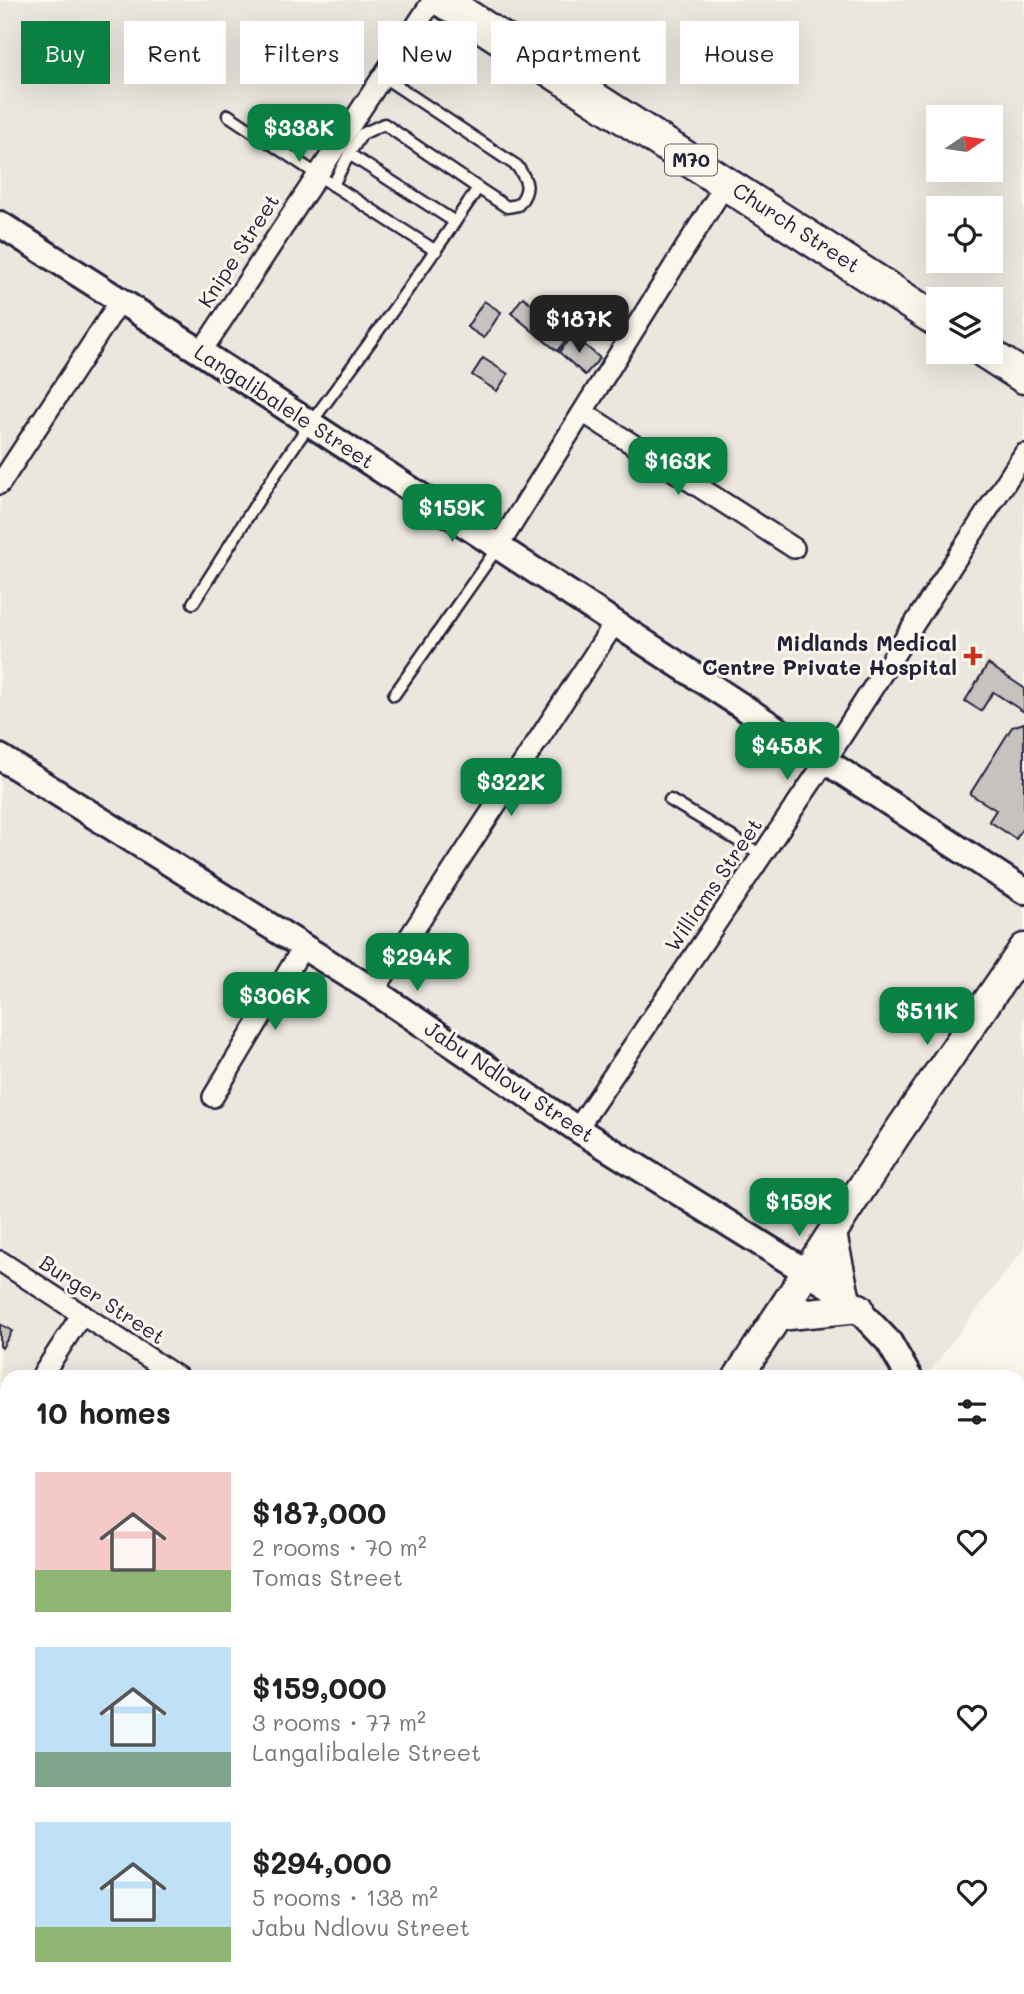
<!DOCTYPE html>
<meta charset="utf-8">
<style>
:root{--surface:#fff;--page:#f6f6f6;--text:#222;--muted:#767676;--accent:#0b8043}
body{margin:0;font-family:Mali,sans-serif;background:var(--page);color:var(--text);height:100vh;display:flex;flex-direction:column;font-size:26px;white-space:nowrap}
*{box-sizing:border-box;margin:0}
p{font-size:23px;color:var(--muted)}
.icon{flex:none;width:38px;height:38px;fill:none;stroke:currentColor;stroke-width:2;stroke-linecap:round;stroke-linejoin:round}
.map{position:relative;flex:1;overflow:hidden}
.sheet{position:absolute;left:0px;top:1370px;width:1026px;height:625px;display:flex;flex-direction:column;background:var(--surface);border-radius:21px 21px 0 0;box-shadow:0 7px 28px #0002}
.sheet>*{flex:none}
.guide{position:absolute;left:21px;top:21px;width:984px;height:63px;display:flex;gap:14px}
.needle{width:46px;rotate:77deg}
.tools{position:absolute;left:926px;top:105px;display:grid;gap:14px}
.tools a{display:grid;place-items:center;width:77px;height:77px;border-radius:0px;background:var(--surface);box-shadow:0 7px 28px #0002;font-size:35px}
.price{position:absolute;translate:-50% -60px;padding:0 16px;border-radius:14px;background:var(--accent);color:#fff;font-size:23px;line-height:46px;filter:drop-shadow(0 2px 4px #0008)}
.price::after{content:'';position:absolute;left:50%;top:42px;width:21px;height:16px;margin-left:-10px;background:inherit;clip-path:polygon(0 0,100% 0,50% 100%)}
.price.active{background:#222;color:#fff}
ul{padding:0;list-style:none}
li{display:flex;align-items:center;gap:21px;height:175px;padding:0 35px}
li span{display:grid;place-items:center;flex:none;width:196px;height:140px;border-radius:0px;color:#555}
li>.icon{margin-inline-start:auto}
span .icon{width:84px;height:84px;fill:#fffc;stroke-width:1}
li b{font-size:30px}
h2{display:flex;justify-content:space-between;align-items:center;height:84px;padding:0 35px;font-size:30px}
.chip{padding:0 24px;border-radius:0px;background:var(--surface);box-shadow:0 7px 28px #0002;font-size:24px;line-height:63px}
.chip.active{background:var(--accent);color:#fff}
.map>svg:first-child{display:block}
.built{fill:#ebe7df;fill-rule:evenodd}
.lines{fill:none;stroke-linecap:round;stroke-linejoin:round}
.river{stroke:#b1aeb0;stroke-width:32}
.building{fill:#c6c2c0;stroke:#22223b;stroke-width:2}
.service-casing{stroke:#22223b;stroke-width:15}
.minor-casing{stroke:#22223b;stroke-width:24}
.tertiary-casing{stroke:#22223b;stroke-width:30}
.secondary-casing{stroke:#22223b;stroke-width:33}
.primary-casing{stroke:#22223b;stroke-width:37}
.service{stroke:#fbf7ec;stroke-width:10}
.minor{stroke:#fbf7ec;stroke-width:19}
.tertiary{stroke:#fbf7ec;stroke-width:24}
.secondary{stroke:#fbf7ec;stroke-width:28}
.primary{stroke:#fbf7ec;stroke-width:32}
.poi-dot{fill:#c8321e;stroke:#fbf7ec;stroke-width:2.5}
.labels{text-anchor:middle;stroke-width:6;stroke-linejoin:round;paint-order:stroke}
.shield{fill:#fbf7ec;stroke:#636270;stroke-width:2}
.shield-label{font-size:19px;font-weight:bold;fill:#22223b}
.street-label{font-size:21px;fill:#22223b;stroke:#fbf7ec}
.poi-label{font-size:21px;font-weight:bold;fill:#22223b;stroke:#fbf7ec;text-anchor:end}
</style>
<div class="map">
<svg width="1024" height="1994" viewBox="0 0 1024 1994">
<rect width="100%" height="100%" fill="#fbf7ec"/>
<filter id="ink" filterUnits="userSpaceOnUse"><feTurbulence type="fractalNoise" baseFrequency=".0143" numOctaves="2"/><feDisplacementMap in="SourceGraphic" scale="14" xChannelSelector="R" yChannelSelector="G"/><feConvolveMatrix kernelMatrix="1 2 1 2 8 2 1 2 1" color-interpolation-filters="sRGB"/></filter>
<g filter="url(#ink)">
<!-- built -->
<path class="built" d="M0,0H1024V1249L925,1377H7V1988H451L446,1994H0ZM938,117H990V170H938ZM938,208H990V261H938ZM938,299H990V352H938Z"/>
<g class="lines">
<!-- river -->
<g class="river">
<polyline points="1018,1425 1024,1415"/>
<polyline points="629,1994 633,1988"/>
</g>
</g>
<!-- building -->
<g class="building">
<polygon points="523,297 570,335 557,351 511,313"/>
<polygon points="484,301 501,312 484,338 467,327"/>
<polygon points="573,335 600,358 585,375 559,352"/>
<polygon points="483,358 508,374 497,391 472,375"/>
<polygon points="988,664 1024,688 1024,712 993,692 981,711 965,701"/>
<polygon points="1024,723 1024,826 1016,839 989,821 996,810 970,794 1012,727"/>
<polygon points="0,1324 12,1331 2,1348 0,1346"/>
<polygon points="0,1616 7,1619 7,1633 0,1649"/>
<polygon points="0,1677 7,1680 7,1696 0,1712"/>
</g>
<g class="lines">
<defs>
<g id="service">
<path d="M382,76L517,166C528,181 531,190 518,205L507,207L478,188"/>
<polyline points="228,115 333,185"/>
<polyline points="349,154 333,185 436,251"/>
<path d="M193,603C232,543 268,481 310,424C368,346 424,268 478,188L384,124L362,134L349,154L455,222"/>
<polyline points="394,695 498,547"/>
<polyline points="670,800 762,855"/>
</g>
<g id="minor">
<polyline points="201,352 433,0"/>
<polyline points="584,413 794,548"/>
<polyline points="0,484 120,301"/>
<polyline points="498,547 726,183"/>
<polyline points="374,991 614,624"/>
<polyline points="213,1097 303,947"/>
<polyline points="577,1129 825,762 1024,454"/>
<polyline points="0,1261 178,1377"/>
<polyline points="41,1377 82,1314"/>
<polyline points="0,1441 7,1430"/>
<polyline points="1018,1645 1024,1642"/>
<polyline points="0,1783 7,1787"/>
<polyline points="205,1988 209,1994"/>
<polyline points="263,1988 263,1994"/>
</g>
<g id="tertiary">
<polyline points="0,224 201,352 1024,891"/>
<polyline points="0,757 374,991 577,1129 845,1296 889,1342 909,1377"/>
<polyline points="1018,1661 1024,1665"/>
<polyline points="1018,1722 1024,1718"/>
<polyline points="1018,1895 1024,1904"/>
</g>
<g id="secondary">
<polyline points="832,1234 845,1296"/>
<polyline points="779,1316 859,1308"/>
<polyline points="738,1377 896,1135 1024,948"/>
<polyline points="182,1994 186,1988"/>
<polyline points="319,1994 324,1988"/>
</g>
<g id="primary">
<polyline points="442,0 938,321"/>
<polyline points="985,352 1024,377"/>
</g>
</defs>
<!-- service casing -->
<use href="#service" class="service-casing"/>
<!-- minor casing -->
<use href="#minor" class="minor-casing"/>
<!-- tertiary casing -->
<use href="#tertiary" class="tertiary-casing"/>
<!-- secondary casing -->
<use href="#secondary" class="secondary-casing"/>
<!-- primary casing -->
<use href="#primary" class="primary-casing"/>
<!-- service -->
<use href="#service" class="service"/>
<!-- minor -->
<use href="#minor" class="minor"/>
<!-- tertiary -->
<use href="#tertiary" class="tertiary"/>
<!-- secondary -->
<use href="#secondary" class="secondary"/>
<!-- primary -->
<use href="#primary" class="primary"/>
</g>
</g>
<!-- markers -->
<path class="poi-dot" d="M969.5 645.5h7v7h7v7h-7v7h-7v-7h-7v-7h7z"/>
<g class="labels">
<!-- shield labels -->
<rect class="shield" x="665" y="144.5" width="52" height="31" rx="5"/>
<g class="shield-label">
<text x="691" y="167">M70</text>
</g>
<!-- street labels -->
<g class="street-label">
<text transform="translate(796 228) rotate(33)" y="7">Church Street</text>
<text transform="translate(239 251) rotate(-57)" y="7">Knipe Street</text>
<text transform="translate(284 407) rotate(33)" y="7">Langalibalele Street</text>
<text transform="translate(714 885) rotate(-56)" y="7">Williams Street</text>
<text transform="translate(509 1082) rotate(34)" y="7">Jabu Ndlovu Street</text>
<text transform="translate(102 1300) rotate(33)" y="7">Burger Street</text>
</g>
<!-- poi labels -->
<g class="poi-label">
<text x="957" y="651">Midlands Medical<tspan x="957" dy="24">Centre Private Hospital</tspan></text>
</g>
</g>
</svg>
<div class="tools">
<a><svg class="needle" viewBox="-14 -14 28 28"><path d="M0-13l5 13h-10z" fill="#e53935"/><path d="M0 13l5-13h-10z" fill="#767676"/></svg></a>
<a><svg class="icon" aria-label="locate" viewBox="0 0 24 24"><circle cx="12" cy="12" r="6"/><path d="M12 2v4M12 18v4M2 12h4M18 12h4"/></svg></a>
<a><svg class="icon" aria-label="layers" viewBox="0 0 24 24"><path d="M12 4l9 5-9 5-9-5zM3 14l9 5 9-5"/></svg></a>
</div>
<b class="price" style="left:299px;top:164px">$338K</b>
<b class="price active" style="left:579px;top:355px">$187K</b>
<b class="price" style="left:678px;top:497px">$163K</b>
<b class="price" style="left:452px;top:544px">$159K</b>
<b class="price" style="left:787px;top:782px">$458K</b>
<b class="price" style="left:511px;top:818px">$322K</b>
<b class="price" style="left:417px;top:993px">$294K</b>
<b class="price" style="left:275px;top:1032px">$306K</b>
<b class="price" style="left:927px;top:1047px">$511K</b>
<b class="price" style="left:799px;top:1238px">$159K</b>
<div class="guide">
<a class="chip active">Buy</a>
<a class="chip">Rent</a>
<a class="chip">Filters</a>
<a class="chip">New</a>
<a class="chip">Apartment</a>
<a class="chip">House</a>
</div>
<section class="sheet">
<h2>10 homes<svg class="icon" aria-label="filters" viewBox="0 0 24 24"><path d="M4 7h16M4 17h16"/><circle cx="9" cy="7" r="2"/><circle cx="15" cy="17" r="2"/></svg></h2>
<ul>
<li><span style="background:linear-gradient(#f6c9c9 70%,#8fb573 0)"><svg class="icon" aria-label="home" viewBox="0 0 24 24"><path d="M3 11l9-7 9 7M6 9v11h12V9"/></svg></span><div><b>$187,000</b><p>2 rooms · 70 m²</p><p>Tomas Street</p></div><svg class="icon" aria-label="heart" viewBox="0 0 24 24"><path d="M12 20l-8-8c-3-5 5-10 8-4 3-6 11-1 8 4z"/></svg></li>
<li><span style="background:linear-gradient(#bfe0f5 75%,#7fa58c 0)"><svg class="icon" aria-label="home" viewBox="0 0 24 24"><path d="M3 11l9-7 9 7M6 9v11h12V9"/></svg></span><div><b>$159,000</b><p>3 rooms · 77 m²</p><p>Langalibalele Street</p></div><svg class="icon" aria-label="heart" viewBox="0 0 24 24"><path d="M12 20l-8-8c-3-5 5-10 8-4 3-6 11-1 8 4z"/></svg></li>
<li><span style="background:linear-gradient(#bfe0f5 75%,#8fb573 0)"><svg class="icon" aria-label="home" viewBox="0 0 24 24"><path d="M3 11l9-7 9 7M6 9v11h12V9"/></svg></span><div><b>$294,000</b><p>5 rooms · 138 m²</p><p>Jabu Ndlovu Street</p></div><svg class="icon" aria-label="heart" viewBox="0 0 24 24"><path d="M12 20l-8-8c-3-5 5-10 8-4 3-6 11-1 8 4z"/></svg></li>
</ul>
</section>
</div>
